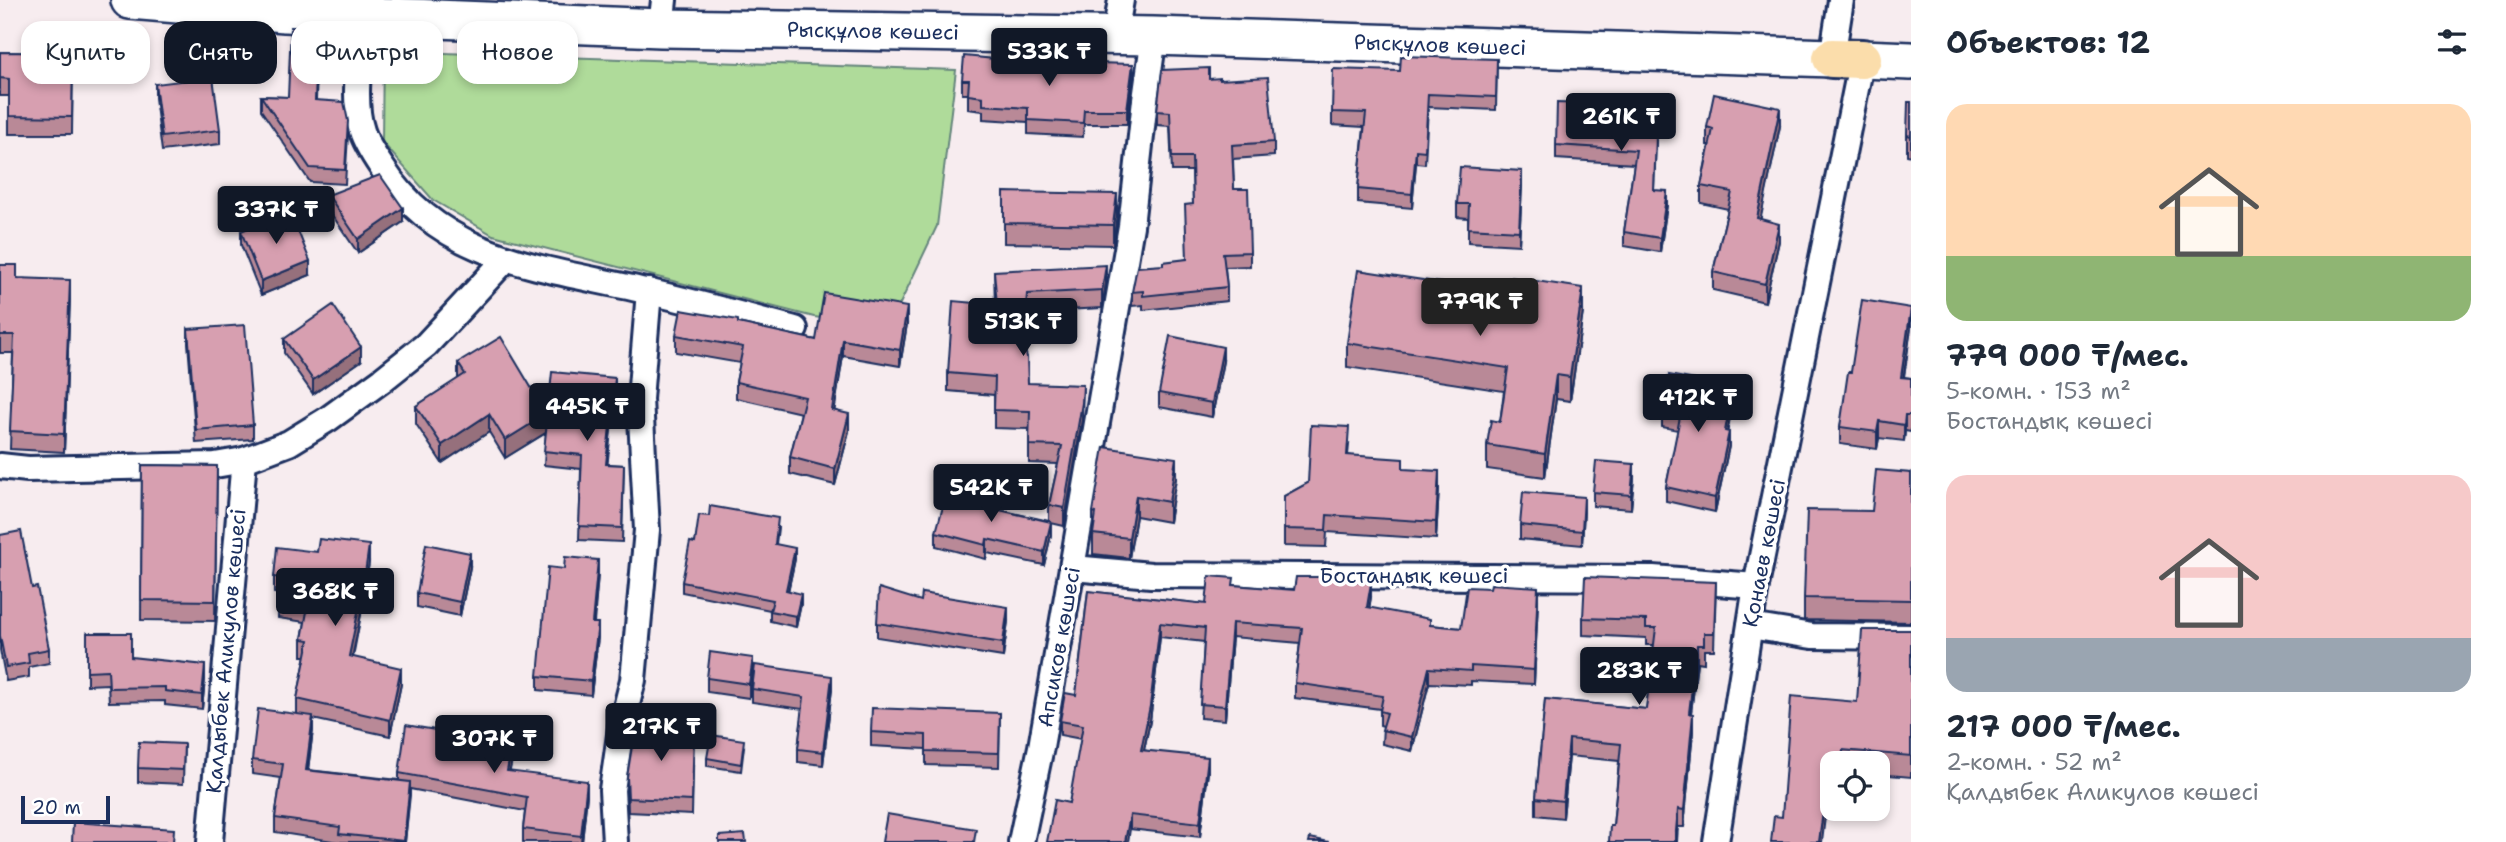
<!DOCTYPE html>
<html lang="ru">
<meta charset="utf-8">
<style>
:root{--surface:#fff;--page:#f2f2f3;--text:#1f2937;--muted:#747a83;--accent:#111827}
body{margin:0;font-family:"Shantell Sans",sans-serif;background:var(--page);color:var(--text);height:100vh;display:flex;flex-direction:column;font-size:26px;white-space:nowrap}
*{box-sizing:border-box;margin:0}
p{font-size:23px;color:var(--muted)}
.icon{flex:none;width:38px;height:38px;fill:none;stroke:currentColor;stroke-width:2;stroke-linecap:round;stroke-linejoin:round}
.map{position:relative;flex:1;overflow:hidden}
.panel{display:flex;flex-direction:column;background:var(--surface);width:595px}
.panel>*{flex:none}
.hud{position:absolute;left:21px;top:21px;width:665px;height:63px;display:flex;gap:14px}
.controls{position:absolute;left:1820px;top:751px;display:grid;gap:14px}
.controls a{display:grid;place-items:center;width:70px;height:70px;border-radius:14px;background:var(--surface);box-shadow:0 4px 10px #0003;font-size:35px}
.scale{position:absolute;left:21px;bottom:18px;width:89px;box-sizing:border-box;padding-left:7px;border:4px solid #1b2f5e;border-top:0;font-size:19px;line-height:24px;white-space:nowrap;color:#1b2f5e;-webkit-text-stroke:5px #fff;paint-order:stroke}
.price{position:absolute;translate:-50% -60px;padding:0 16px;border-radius:7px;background:var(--accent);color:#fff;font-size:23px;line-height:46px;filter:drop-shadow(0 2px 4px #0008)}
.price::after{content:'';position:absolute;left:50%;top:42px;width:21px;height:16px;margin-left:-10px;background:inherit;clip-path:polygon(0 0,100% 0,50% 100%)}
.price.current{background:#222;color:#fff}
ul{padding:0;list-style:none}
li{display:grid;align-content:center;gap:14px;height:371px;padding:0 35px}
li span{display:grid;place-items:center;height:217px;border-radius:21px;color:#555}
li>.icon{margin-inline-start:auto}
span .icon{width:126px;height:126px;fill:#fffc;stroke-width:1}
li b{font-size:30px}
h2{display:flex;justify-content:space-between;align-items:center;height:84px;padding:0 35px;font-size:30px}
.pill{padding:0 24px;border-radius:21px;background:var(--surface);box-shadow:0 4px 10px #0003;font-size:24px;line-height:63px}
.pill.current{background:var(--accent);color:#fff}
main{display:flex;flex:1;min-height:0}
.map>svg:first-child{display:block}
.green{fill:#afdb9a;stroke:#65857c;stroke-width:2}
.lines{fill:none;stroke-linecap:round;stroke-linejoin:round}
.minor-casing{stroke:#1b2f5e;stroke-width:30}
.secondary-casing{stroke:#1b2f5e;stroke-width:42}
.primary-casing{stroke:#1b2f5e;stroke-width:44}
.minor{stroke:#fff;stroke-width:24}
.secondary{stroke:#fff;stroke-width:37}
.primary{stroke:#fbddab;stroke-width:38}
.wall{fill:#b98997;stroke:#1b2f5e;stroke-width:2}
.shaded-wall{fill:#966f7b;stroke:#1b2f5e;stroke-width:2}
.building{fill:#d79fb0;stroke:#1b2f5e;stroke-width:2}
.labels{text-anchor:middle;stroke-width:7;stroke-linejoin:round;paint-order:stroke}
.street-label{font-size:21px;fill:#1b2f5e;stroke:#fff}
</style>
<main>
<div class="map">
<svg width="1911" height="842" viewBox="0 0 1911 842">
<rect width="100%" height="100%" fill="#f7ecef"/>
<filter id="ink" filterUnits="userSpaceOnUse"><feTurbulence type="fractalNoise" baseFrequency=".0143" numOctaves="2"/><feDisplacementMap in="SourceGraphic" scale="14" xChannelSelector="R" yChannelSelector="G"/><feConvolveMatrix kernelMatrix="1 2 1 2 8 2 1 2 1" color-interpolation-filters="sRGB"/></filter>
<g filter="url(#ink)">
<!-- green -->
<polygon class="green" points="383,51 956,70 937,226 889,327 814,317 493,235 433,200 382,142"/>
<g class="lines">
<defs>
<g id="minor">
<path d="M365,15C361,49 351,98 362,131C366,144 375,157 383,169C444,263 551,268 650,292C698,303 746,316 795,329"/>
<polyline points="661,28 664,0"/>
<polyline points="1115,35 1121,0"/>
<polyline points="1832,58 1841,0"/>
<polyline points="0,466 28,469 215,465 244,460 289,443 328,419 382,380 426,345 505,260"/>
<polyline points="1073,568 1151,575 1653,578 1756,586"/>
<polyline points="1750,626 1812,636 1911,637"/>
<polyline points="210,842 244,460"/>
<polyline points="615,842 612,790 621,728 633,680 647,530 640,399 649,291"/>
<polyline points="1021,842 1041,747 1131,226 1145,100 1154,36"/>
<polyline points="1716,842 1756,586 1862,59"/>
</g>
<g id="secondary">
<polyline points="130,0 285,13 661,28 1154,36 1832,58"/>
<polyline points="1862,59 1911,61"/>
</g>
<polyline id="primary" points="1832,58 1862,59"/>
</defs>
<!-- minor casing -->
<use href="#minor" class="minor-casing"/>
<!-- secondary casing -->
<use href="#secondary" class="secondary-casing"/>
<!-- primary casing -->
<use href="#primary" class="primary-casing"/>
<!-- minor -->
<use href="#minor" class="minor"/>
<!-- secondary -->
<use href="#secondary" class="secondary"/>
<!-- primary -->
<use href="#primary" class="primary"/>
</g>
<!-- wall -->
<g class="wall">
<polygon points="318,42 316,100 348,135 345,184 310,182 261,110 261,96 288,97"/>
<polygon points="0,52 73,53 72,134 9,134 9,96 0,96"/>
<polygon points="1497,59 1496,110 1428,107 1425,164 1416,163 1412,208 1358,203 1358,189 1364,127 1332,125 1332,112 1400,71"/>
<polygon points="1005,65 1133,78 1127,124 1084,124 1083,137 1028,134 1028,122 983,119 983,111 968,109 968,94 962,94 962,80"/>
<polygon points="1209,79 1220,80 1274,142 1274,156 1233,159 1234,189 1250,252 1250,266 1225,267 1227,287 1227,301 1143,310 1143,305 1132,306 1132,292 1163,265 1187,259 1193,204 1192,171 1172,171 1170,126 1157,125 1157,111"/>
<polygon points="155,84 220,130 220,144 162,151 155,98"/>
<polygon points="1911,102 1911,156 1907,155 1907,135"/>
<polygon points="1657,120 1654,190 1667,205 1660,252 1624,246 1624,232 1634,164 1556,159 1556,145"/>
<polygon points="1780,126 1760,219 1779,241 1765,302 1713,290 1713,272 1728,209 1701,203 1701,186 1709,145 1707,145 1707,127"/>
<polygon points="1522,185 1519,245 1468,242 1468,218 1457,217 1457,204"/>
<polygon points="1004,192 1117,214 1113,245 1004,243"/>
<polygon points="328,195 403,222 358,253 328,209"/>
<polygon points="241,231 310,275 261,295 241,245"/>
<polygon points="0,265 17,278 70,298 64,452 10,449 13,353 0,353"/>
<polygon points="994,271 1106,283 1102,308 1027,312 1024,348 1028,383 1082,420 1064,526 1051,523 1051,535 1044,565 987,553 986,559 936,546 936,532 996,509 1049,521 1049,505 1058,464 1029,463 1029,429 994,428 994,395 948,391 948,373 995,305"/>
<polygon points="1911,308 1911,328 1904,377 1911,378 1911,432 1905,431 1904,441 1879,438 1877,449 1840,444 1840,427 1851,372"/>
<polygon points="1583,312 1570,401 1556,399 1545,477 1487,469 1487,445 1500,422 1504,391 1347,367 1347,343"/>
<polygon points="738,323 816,340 907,324 900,366 843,356 834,411 849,431 835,485 790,474 790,457 801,413 736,398 736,382 740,363 676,352 676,335"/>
<polygon points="188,329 253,425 253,439 196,443 188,343"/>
<polygon points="284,339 361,361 313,394 284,353"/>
<polygon points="1223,361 1212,417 1159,407 1159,393"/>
<polygon points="458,363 547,421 615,392 607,464 624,465 622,542 579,540 581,469 544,465 546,433 505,458 489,432 442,463 416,424 416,406 458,379"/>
<polygon points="1733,401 1727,432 1729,446 1715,512 1666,501 1666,487 1678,430 1662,427 1662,413"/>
<polygon points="1349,445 1348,455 1403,469 1439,488 1436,539 1327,532 1326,547 1284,546 1284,496 1308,483"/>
<polygon points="142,465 217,466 215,621 141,620"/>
<polygon points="1911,473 1911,622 1804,620 1804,598 1872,511"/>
<polygon points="1176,478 1169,522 1136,516 1129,558 1093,554 1093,512"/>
<polygon points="1634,478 1631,509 1593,506 1593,492"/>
<polygon points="1584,511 1582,545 1520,539 1520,525"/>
<polygon points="778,528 776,544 795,559 788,591 801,604 796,627 770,621 770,610 682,592 682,582 695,543"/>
<polygon points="0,535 32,588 49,649 49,663 29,667 29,677 6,681 0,650"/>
<polygon points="369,562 363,604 353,657 401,684 390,736 313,719 313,730 308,770 399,780 399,773 514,750 509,772 587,795 582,842 523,842 523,829 525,811 410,789 405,842 339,842 275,832 275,818 281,778 252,774 252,760 297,714 297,699 306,656 302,656 302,639 305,622 278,618 279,594 274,593 274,577"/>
<polygon points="470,567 460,616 417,607 417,593"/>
<polygon points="598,574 594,623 598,637 591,695 538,690 538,676"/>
<polygon points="1716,582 1714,650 1704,650 1704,663 1697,662 1691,713 1693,731 1684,827 1613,826 1619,761 1569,756 1563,818 1536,815 1536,798 1545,699 1646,709 1654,645 1646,645 1646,638 1583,635 1583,618"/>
<polygon points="1234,585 1371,597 1369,608 1430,625 1461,628 1538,601 1534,684 1471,681 1471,685 1429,683 1412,751 1382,744 1383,726 1380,725 1380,709 1295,698 1295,683 1300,643 1232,637 1225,720 1200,718 1204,642 1160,637 1150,721 1144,750 1208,772 1200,837 1130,829 1081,739 1060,735 1060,721 1076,695 1088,591 1206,604"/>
<polygon points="921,601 1008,621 1003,657 877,637 877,623"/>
<polygon points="1911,630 1911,777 1878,774 1878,763 1832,763 1832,808 1840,808 1840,819 1782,817 1857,702"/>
<polygon points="87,633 131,657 205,679 202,709 165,705 165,701 109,702 108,684 87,685"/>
<polygon points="753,672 749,698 707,692 707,678"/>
<polygon points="752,689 832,689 823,765 798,762 798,749 803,709 752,702"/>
<polygon points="1000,713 999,767 926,765 926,749 871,746 871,732"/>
<polygon points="694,728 692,815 628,812 627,777"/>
<polygon points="184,744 183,784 138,782 138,768"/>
<polygon points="744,747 741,771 707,766 707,758"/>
</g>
<!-- shaded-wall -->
<g class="shaded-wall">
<polygon points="1133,64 1133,78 1127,124 1127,110"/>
<polygon points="1780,108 1780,126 1757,236 1757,218"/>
<polygon points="1416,150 1416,163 1412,208 1412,194"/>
<polygon points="1522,171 1522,185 1519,245 1519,231"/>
<polygon points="1667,191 1667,205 1660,252 1660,238"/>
<polygon points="1117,194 1117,214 1113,245 1113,225"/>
<polygon points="403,208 403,222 358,253 358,239"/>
<polygon points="1779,224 1779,241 1765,302 1765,284"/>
<polygon points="310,261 310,275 261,295 261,281"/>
<polygon points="1106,265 1106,283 1102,308 1102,290"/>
<polygon points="70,280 70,298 64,452 64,434"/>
<polygon points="1583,288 1583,312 1570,401 1570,377"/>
<polygon points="1027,294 1027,312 1023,362 1023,344"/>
<polygon points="907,307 907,324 900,366 900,350"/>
<polygon points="1911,312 1911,328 1901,393 1901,377"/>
<polygon points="843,340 843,356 832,426 832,410"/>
<polygon points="361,347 361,361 313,394 313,380"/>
<polygon points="1223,347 1223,361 1212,417 1212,403"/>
<polygon points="1556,375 1556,399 1545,477 1545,454"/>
<polygon points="615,378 615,392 606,478 606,464"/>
<polygon points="1083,385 1082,420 1064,526 1064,508"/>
<polygon points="1733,387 1733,401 1725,445 1725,431"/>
<polygon points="489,414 489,432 442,463 442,445"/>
<polygon points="547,414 547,432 505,458 505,440"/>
<polygon points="849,414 849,431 835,485 835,469"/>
<polygon points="1905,415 1905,431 1904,441 1904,425"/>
<polygon points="1879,421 1879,438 1877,449 1877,432"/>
<polygon points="1729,432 1729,446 1715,512 1715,498"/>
<polygon points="1176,458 1176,478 1169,522 1169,502"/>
<polygon points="1634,464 1634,478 1631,509 1631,495"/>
<polygon points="1439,471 1439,488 1436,539 1436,522"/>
<polygon points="1136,496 1136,516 1129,558 1129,538"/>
<polygon points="1584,497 1584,511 1582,545 1582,531"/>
<polygon points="1051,522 1051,535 1044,565 1044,552"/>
<polygon points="987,539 987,553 986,559 986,545"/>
<polygon points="369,545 369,562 363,604 349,673 349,656"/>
<polygon points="795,548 795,559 786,601 786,590"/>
<polygon points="470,553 470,567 460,616 460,602"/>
<polygon points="598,560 598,574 592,636 592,623"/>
<polygon points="1371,583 1371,597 1367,622 1367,607"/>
<polygon points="1538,587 1538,601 1534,684 1534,670"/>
<polygon points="801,594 801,604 796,627 796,616"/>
<polygon points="1008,607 1008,621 1003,657 1003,643"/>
<polygon points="598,623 598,637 591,695 591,681"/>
<polygon points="1160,623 1160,637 1150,721 1141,764 1141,750"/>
<polygon points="1232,623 1232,637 1225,720 1225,706"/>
<polygon points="1697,645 1697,662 1689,730 1689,713"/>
<polygon points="753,658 753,672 749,698 749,684"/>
<polygon points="205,665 205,679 202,709 202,695"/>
<polygon points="401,668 401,684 390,736 390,720"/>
<polygon points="1429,668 1429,683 1412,751 1412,737"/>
<polygon points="832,676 832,689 823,765 823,752"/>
<polygon points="1693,714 1693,731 1684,827 1684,810"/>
<polygon points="313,716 313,730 306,784 306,770"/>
<polygon points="514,736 514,750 507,785 507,771"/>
<polygon points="1569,739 1569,756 1563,818 1563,801"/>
<polygon points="1208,757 1208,772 1200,837 1200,823"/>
<polygon points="587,781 587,795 582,842 581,842"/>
<polygon points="410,782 410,795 405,842 404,842"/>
<polygon points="1825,796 1825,817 1822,842 1819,842"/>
<polygon points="1678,809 1678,826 1677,842 1675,842"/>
<polygon points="1130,815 1130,829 1128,842 1125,842"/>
</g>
<!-- building -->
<g class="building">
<polygon points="291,27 318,28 315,100 344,102 348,121 345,170 310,168 261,96 288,97"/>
<polygon points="0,52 73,53 72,117 9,116 9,79 0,78"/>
<polygon points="964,56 1005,60 1005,65 1095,69 1095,63 1133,64 1127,110 1084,110 1083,123 1028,120 1028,108 983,105 983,97 968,95 969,80 962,80"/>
<polygon points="1401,56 1497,59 1496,97 1428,94 1425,151 1416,150 1412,194 1358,189 1366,113 1332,112 1333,69 1400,71"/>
<polygon points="1209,68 1209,79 1220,78 1220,80 1268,77 1274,142 1232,145 1234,189 1248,189 1250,252 1223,253 1227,287 1143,296 1143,291 1132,292 1137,267 1163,265 1163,262 1187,259 1185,205 1193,204 1192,157 1172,157 1170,112 1157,111 1162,70"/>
<polygon points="213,77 220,130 162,137 155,84"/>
<polygon points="1714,94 1780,108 1757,218 1779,224 1765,284 1713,272 1732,192 1701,186 1713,129 1707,127"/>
<polygon points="1908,102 1911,102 1911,136 1907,135"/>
<polygon points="1557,103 1657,107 1654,190 1667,191 1660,238 1624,232 1636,150 1556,145"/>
<polygon points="1460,167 1522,171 1519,231 1468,228 1469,204 1457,204"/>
<polygon points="380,175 403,208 358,239 328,195"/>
<polygon points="1004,192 1117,194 1113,225 1004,223"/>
<polygon points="290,211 310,261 261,281 241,231"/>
<polygon points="0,265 17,265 17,278 70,280 64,434 10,431 14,335 0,335"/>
<polygon points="1106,265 1102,290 1027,294 1023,344 1027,357 1028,383 1083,385 1082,403 1064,508 1049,505 1062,446 1029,445 1030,411 994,410 995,377 948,373 953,301 997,305 994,271"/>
<polygon points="1358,270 1507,293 1509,277 1583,288 1570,377 1556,375 1545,454 1487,445 1491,420 1500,422 1508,368 1347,343"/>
<polygon points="824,293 907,307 900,350 843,340 832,410 849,414 835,469 790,457 805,397 736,382 743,347 676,335 681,310 738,320 738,323 816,340"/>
<polygon points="1862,300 1911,308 1901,377 1911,378 1911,415 1905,415 1904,425 1879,421 1877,432 1840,427 1848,372 1851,372"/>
<polygon points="333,305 361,347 313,380 284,339"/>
<polygon points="245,325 253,425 196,430 188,329"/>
<polygon points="1170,336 1223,347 1212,403 1159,393"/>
<polygon points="501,337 547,414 505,440 489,414 442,445 416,406 465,374 458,363"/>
<polygon points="552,372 615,378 606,464 624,465 622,528 579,526 582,455 544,451"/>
<polygon points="1669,375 1733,387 1725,431 1729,432 1715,498 1666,487 1680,417 1662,413"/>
<polygon points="1311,425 1349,427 1347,455 1403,459 1403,469 1439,471 1436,522 1327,515 1326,530 1284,529 1284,496 1308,483"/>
<polygon points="1104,447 1176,458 1169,502 1136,496 1129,538 1093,534 1096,513 1093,512"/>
<polygon points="1596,461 1634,464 1631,495 1593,492"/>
<polygon points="142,465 217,466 215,601 141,600"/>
<polygon points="1876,470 1911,473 1911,600 1804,598 1807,510 1872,511"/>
<polygon points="947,492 996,505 995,509 1051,522 1044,552 987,539 986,545 936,532"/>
<polygon points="1523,492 1584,497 1582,531 1520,525"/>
<polygon points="710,506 778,518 775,544 795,548 786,590 801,594 796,616 770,611 773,600 682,582 690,542 695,543 699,515 709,516"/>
<polygon points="21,531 32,588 37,587 49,649 28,653 29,663 6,667 0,636 0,535"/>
<polygon points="319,539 369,545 363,588 349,656 401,668 390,720 297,699 309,640 302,639 308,606 278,601 282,578 274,577 277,547 317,552"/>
<polygon points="426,544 470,553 460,602 417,593"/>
<polygon points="565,557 598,560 592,623 598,623 591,681 538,676 548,567 564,569"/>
<polygon points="1209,576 1234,578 1233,585 1294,590 1296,577 1328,577 1371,583 1367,607 1430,619 1430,625 1461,628 1467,587 1490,588 1491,584 1538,587 1534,670 1471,666 1471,671 1429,668 1412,737 1382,730 1387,713 1380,711 1383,696 1295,683 1302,628 1232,623 1225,706 1200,704 1205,628 1160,623 1150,706 1141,750 1208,757 1200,823 1130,815 1125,842 1047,842 1055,800 1069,803 1083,725 1060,721 1065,693 1076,695 1088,591 1206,604"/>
<polygon points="1585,577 1716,582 1714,633 1704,633 1704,645 1697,645 1689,713 1693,714 1684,810 1678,809 1675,842 1609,842 1610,826 1613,826 1621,744 1569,739 1563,801 1536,798 1545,699 1646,709 1656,628 1646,628 1646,620 1583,618"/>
<polygon points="879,588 921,601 922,593 1008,607 1003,643 877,623"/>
<polygon points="1862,630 1911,630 1911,756 1843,750 1842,763 1832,763 1832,796 1825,796 1819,842 1771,842 1774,816 1782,817 1791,696 1857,702"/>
<polygon points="87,633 131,633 131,657 205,665 202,695 165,691 165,687 109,688 108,670 87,671"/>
<polygon points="710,652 753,658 749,684 707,678"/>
<polygon points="755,665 832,676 823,752 798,749 804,697 752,689"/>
<polygon points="872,708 1000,713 999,753 926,751 926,735 871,732"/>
<polygon points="258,709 313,716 306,770 410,782 404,841 339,834 340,827 275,818 283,764 252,760"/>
<polygon points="636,722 694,728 692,801 628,798 627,777"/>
<polygon points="406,725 459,734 461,726 514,736 507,771 587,781 581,836 523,829 527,797 399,773"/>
<polygon points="711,735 744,740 741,764 707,758"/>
<polygon points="139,742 184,744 183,770 138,768"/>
<polygon points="887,814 976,829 974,842 882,842"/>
<polygon points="73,822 174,829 173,842 72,842"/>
<polygon points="745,834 746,842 719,842 719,836"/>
<polygon points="1310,838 1329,842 1309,842"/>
</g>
</g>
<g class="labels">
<!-- street labels -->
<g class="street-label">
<text transform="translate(873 31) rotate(1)" y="7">Рысқұлов көшесі</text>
<text transform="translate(1440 45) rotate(2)" y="7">Рысқұлов көшесі</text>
<text transform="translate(1764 553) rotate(-79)" y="7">Қонаев көшесі</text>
<text x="1414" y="583">Бостандық көшесі</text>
<text transform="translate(1059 647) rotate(-80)" y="7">Апсиков көшесі</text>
<text transform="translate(226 651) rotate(-85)" y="7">Қалдыбек Аликулов көшесі</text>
</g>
</g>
</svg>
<div class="controls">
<a><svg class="icon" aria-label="locate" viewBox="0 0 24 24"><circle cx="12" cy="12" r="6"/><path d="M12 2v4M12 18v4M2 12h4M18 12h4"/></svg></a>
</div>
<div class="scale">20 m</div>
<b class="price" style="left:1049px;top:88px">533K ₸</b>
<b class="price" style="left:1621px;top:153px">261K ₸</b>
<b class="price" style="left:276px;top:246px">337K ₸</b>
<b class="price current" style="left:1480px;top:338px">779K ₸</b>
<b class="price" style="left:1023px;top:358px">513K ₸</b>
<b class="price" style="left:1698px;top:434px">412K ₸</b>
<b class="price" style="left:587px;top:443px">445K ₸</b>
<b class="price" style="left:991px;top:524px">542K ₸</b>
<b class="price" style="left:335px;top:628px">368K ₸</b>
<b class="price" style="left:1639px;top:707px">283K ₸</b>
<b class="price" style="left:661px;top:763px">217K ₸</b>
<b class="price" style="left:494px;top:775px">307K ₸</b>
<div class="hud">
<a class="pill">Купить</a>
<a class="pill current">Снять</a>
<a class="pill">Фильтры</a>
<a class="pill">Новое</a>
</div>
</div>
<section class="panel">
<h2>Объектов: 12<svg class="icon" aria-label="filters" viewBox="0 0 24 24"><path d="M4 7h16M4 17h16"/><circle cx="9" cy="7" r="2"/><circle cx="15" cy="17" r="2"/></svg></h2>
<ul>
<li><span style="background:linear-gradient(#ffd9b3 70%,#8fb573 0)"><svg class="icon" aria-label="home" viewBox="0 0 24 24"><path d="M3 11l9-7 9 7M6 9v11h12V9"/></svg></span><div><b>779 000 ₸/мес.</b><p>5-комн. · 153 m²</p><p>Бостандық көшесі</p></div></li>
<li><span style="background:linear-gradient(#f6c9c9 75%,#9aa5b1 0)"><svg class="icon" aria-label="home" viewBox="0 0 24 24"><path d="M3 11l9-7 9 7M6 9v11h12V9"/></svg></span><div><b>217 000 ₸/мес.</b><p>2-комн. · 52 m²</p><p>Қалдыбек Аликулов көшесі</p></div></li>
</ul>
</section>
</main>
